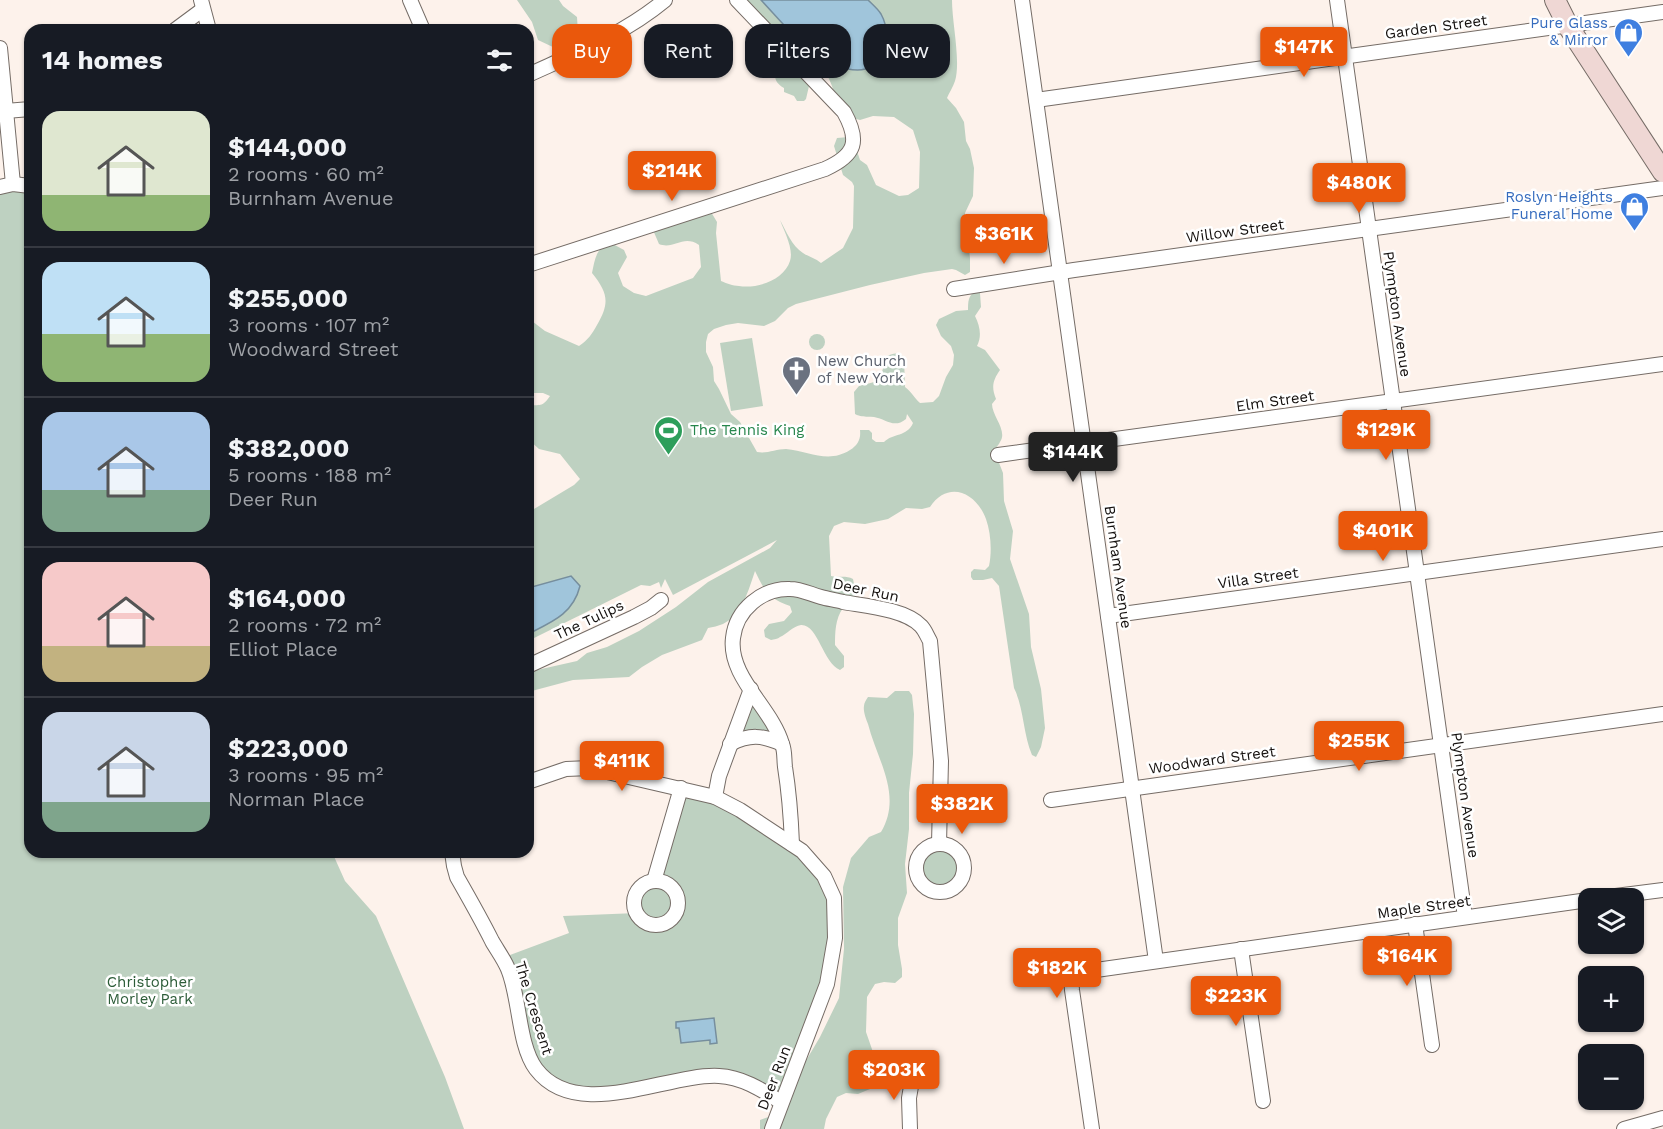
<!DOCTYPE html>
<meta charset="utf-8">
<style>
:root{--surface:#171b24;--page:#20242c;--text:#f1f3f6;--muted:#9ea1a6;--line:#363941;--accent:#ea580c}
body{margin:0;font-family:"Work Sans",sans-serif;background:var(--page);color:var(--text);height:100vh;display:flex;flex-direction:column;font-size:22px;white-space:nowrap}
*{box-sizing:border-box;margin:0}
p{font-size:20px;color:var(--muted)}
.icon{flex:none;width:33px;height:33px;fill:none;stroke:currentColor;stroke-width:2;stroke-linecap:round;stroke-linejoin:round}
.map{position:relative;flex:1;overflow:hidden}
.drawer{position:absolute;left:24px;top:24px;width:510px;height:834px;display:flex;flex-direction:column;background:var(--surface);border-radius:18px;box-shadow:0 2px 4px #0004}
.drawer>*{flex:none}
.guide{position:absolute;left:552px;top:24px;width:570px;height:54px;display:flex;gap:12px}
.controls{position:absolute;left:1578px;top:888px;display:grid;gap:12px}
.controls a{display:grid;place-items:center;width:66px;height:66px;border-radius:12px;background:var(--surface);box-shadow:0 2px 4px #0004;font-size:30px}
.price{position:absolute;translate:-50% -51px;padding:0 14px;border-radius:6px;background:var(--accent);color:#fff;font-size:20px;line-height:39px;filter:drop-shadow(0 2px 3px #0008)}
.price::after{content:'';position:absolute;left:50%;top:36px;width:18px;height:14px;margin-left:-9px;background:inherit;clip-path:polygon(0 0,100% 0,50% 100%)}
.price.on{background:#222;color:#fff}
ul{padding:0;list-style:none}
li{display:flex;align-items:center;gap:18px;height:150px;padding:0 18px}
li+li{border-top:2px solid var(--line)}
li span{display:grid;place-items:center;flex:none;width:168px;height:120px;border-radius:18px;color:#555}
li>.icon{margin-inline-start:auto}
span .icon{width:72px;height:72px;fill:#fffc;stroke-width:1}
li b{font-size:26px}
h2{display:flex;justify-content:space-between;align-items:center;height:72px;padding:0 18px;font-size:26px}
.tag{padding:0 21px;border-radius:18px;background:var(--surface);box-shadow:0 2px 4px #0004;font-size:21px;line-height:54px}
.tag.on{background:var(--accent);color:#fff}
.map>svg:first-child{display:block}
.green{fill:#bed1c1}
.water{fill:#a0c5db;stroke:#768e9d;stroke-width:1.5}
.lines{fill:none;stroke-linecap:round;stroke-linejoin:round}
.street-casing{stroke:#756c66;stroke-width:16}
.secondary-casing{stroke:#756c66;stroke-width:22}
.street{stroke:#fff;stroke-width:14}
.secondary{stroke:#efd7d4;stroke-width:20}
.labels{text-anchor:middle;stroke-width:5;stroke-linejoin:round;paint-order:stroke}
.shop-label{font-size:15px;fill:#366cbe;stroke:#fff;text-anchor:end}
.street-label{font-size:15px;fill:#130f0d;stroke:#fff}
.worship-label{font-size:15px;fill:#5b616d;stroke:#fff;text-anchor:start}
.leisure-label{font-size:15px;fill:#27864d;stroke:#fff;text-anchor:start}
.park-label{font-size:15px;fill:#2c5c38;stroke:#fff}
</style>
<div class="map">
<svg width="1663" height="1129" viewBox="0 0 1663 1129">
<rect width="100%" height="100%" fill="#fdf2eb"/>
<!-- green -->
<g class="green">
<polygon points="517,0 559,0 563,6 577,17 578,33 571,42 555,48 538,40 532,22"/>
<path d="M736,0H952C952,23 961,61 955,81C953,87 949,93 947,98L956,108L964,122L966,141L970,149L974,168L973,196L965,213L970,258V272L965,275L956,270L952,269L924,273L870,285L796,304L788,308L775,321L764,326L738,323L726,325L714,329L708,334L706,342V352L713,367L714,381L719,389L731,414L740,422L757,452C767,454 776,449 786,449C809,451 828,464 850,450C858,445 861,439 860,430H869L872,433V439L876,442H884C893,433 907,437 913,423L907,414L906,419C894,429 886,419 874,417C867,416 863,418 855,414L854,392L859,386L878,381C883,374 883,364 887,356C894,353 898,352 904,357L905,387C912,392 914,398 920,403L933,402L939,396L946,377L953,365L954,355L951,346L941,336L936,325L939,319L956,311L968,310C968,302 968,295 976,291L980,293L981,307L975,316C980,326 982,336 977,346L985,350L1000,370C993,380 991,387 996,399L992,404C992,416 1008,431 1000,442C999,445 996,447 994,450L1003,473L1004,501L1013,531L1010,559L1029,614L1031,647L1041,689L1045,728L1041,747L1036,757L1032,755C1023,734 1024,708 1014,688L999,586L992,578L983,580H973L971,577V572L974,569L985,570L989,566C992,552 991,533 986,519C976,492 948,480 930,507L922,509L906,508L888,519L865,524L844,522L834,526L829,536L831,576C839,578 846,575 853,579L856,594C852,599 847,603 843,608C835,619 835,633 835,645L844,656V667L840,670C823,663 818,624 801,625C793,626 787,634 780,637C778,639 774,639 771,640L765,637L764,630L769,624L784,621L792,612L790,606C769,599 764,590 755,571C749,589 742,615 723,624C718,626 713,627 708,628L702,640L662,655L642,667L629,677L573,680L528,692V672L577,661L587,653L607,647L639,631L676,607L708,582L770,548L777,540L673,595L665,579L661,588L659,582L650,586L641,585L528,641V510L534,509L574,485L580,479L560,454L539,449L528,439V406C540,404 542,408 550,396L543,393H532L530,390L529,380L528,379V318L545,331L579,346C588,340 592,334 597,325C610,303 608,293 592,273C595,259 596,247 611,243L624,250L627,257L618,273L623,286L634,293L646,296L693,278L701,267L699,245C683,234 674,250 659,244L653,230L711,212L717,222L716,233L721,281C726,283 733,286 739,286C757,289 784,280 790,261C794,249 784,231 780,220C786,231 792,246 803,253C809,257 815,258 821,263L843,248L853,228L854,186L852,182L843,175L834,146L837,138L849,137L856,148L860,160L867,165L876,185L899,196L908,195L919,188L920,152L913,130L894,117L873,116L860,120L842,115C837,103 831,75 821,68L819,74L809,86L806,99L804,101H797L794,96L784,92V88C767,78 778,67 790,59Z"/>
<polygon points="30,186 30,852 332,852 345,881 376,916 445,1077 464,1129 0,1129 0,187"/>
<circle cx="817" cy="342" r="8"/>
<polygon points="752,338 763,406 731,411 720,343"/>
<polygon points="751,689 782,744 738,740"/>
<path d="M895,691H909L912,695L914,714L913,754L909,793V829L905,864L907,893L898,918V945L902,969V977L895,983L884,982L875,984L867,997L866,1032L874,1055V1078L870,1089L858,1094L846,1093L837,1097L826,1119L824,1129H760V1120L771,1116L788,1098L804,1064L820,1037L839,998L844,949L843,887L851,858L869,837L881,832C903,795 877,760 868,724C866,719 863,711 864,706C864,703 866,700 868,697L887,698Z"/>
<path d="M681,788L725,802L824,876L835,938L781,1102L737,1079L579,1093L536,1069L502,958L569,933L563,916L637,913C631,897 639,886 654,881Z"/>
<circle cx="940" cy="868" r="24"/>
</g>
<!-- water -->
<g class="water">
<path d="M761,0H868C872,4 878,9 881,14C891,32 887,61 865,69C856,72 842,68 833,65C808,55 780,20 761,0Z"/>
<path d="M571,576L580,586C573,614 552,622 528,634V588Z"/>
<polygon points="714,1018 717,1043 710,1044 710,1040 681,1043 679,1028 676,1028 676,1022"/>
</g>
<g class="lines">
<defs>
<g id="street">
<polyline points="201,0 209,30"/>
<polyline points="410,0 423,30"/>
<polyline points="1022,0 1156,961"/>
<polyline points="1337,0 1465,917"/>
<polyline points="175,30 202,10"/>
<polyline points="0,48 13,184"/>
<path d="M528,75C576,53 624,34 665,0"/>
<polyline points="1036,100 1663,12"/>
<polyline points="6,111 30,109"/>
<polyline points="0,187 13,184 30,186"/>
<path d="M528,265L825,169C856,155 860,141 844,112L737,0"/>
<polyline points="954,289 1074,270 1663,188"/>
<polyline points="998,455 1663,364"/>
<polyline points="1108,616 1663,539"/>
<polyline points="528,666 634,617 651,608 661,600"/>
<path d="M730,744C750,734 762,735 782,744"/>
<polyline points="528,782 566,769 590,768 715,797 740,810 802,851 824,876 834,898 835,938 827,984 772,1129"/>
<polyline points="715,797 719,776 751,689"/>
<polyline points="1051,800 1663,714"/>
<path d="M792,844C791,818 789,792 785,767C784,759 785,751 782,744C772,708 728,677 733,638C736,610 762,588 790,589C801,589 810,594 821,597C828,599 836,600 843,602C865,606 905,609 921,626C925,630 927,636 930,641L941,761L939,844"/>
<circle cx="940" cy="868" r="24"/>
<path d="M452,852L454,866L457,877C469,898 481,919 492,941C497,950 504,959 508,969C520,997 518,1045 536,1069C577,1123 667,1073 719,1076C742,1077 762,1090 781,1102"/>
<polyline points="654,881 681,788"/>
<circle cx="656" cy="903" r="22"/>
<polyline points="1600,898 1663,890"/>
<polyline points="1415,924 1432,1045"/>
<polyline points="1241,949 1263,1101"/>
<polyline points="910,1129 909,1098 913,1075"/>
<polyline points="1092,1129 1072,990 1071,979 1075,973 1588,900"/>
<polyline points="1624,1129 1663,1118"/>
</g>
<polyline id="secondary" points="1555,0 1568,26 1663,172"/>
</defs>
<!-- street casing -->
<use href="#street" class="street-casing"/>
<!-- secondary casing -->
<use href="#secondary" class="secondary-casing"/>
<!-- street -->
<use href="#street" class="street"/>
<!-- secondary -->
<use href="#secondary" class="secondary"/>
</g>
<!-- icons -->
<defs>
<symbol id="shop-pin" viewBox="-11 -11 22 30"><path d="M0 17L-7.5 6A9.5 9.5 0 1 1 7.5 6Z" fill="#3f7fe0" stroke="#fff"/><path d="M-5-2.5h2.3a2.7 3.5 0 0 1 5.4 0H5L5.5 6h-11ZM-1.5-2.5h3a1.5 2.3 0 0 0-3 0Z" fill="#fff"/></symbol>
<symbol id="church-pin" viewBox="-11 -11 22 30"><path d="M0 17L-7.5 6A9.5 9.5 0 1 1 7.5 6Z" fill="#6b7280" stroke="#fff"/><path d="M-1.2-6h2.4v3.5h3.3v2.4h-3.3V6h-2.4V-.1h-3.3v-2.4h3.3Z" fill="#fff"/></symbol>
<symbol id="stadium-pin" viewBox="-11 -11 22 30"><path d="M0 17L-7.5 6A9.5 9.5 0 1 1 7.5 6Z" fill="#2e9e5b" stroke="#fff"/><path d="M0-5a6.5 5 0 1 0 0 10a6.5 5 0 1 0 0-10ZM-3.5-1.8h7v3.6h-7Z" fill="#fff"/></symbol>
</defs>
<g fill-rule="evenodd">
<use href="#shop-pin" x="1612" y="16" width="33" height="45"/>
<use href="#shop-pin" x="1618" y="190" width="33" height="45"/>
<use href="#church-pin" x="780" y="354" width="33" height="45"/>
<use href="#stadium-pin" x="652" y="414" width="33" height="45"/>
</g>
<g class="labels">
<!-- shop labels -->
<g class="shop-label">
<text x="1608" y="28">Pure Glass<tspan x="1608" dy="17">&amp; Mirror</tspan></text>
<text x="1613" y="202">Roslyn Heights<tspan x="1613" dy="17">Funeral Home</tspan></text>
</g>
<!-- street labels -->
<g class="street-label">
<text transform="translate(1436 27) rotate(-8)" y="5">Garden Street</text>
<text transform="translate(1235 231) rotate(-8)" y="5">Willow Street</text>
<text transform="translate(1397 314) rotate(82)" y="5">Plympton Avenue</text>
<text transform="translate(1275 401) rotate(-8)" y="5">Elm Street</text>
<text transform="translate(1118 567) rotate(82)" y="5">Burnham Avenue</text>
<text transform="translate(1258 578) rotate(-8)" y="5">Villa Street</text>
<text transform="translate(866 590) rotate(12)" y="5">Deer Run</text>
<text transform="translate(589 620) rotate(-25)" y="5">The Tulips</text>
<text transform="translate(1212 760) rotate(-8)" y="5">Woodward Street</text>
<text transform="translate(1465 795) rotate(82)" y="5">Plympton Avenue</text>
<text transform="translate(1424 907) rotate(-8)" y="5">Maple Street</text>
<text transform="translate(534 1008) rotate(73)" y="5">The Crescent</text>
<text transform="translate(774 1078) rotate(-69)" y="5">Deer Run</text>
</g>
<!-- worship labels -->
<g class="worship-label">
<text x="817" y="366">New Church<tspan x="817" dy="17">of New York</tspan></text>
</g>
<!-- leisure labels -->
<g class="leisure-label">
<text x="690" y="435">The Tennis King</text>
</g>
<!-- park labels -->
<g class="park-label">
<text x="150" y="987">Christopher<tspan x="150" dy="17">Morley Park</tspan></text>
</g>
</g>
</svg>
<div class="controls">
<a><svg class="icon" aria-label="layers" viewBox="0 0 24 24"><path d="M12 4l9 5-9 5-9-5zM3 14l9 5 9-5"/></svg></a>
<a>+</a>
<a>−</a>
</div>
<b class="price" style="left:1304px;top:78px">$147K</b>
<b class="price" style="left:672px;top:202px">$214K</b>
<b class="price" style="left:1359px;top:214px">$480K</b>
<b class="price" style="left:1004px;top:265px">$361K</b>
<b class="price" style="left:1386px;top:461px">$129K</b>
<b class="price on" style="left:1073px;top:483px">$144K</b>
<b class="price" style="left:1383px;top:562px">$401K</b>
<b class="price" style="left:1359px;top:772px">$255K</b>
<b class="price" style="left:622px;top:792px">$411K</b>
<b class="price" style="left:962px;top:835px">$382K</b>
<b class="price" style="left:1407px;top:987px">$164K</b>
<b class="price" style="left:1057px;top:999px">$182K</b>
<b class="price" style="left:1236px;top:1027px">$223K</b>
<b class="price" style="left:894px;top:1101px">$203K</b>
<div class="guide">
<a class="tag on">Buy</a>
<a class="tag">Rent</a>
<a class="tag">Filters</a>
<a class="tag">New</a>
</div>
<section class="drawer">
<h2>14 homes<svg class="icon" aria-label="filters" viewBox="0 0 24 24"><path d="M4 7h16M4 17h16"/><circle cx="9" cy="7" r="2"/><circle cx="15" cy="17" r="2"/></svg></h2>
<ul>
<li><span style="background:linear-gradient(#dfe7d0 70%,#8fb573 0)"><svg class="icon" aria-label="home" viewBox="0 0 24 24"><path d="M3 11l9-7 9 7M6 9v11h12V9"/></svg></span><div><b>$144,000</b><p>2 rooms · 60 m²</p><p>Burnham Avenue</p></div></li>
<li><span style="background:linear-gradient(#bfe0f5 60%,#8fb573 0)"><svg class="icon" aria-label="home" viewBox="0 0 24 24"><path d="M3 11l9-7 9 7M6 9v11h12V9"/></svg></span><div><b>$255,000</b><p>3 rooms · 107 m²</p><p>Woodward Street</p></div></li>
<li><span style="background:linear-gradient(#a9c7e8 65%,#7fa58c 0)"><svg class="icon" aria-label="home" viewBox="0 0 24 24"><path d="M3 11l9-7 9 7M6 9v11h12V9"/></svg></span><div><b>$382,000</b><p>5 rooms · 188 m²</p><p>Deer Run</p></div></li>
<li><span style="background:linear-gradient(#f6c9c9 70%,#c2b280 0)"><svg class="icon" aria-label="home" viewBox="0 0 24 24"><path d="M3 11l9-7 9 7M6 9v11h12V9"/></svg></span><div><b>$164,000</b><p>2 rooms · 72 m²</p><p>Elliot Place</p></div></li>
<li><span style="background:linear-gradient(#c9d6e8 75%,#7fa58c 0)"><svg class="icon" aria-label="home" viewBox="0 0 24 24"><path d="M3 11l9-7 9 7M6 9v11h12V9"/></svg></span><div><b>$223,000</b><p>3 rooms · 95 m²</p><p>Norman Place</p></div></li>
</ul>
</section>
</div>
